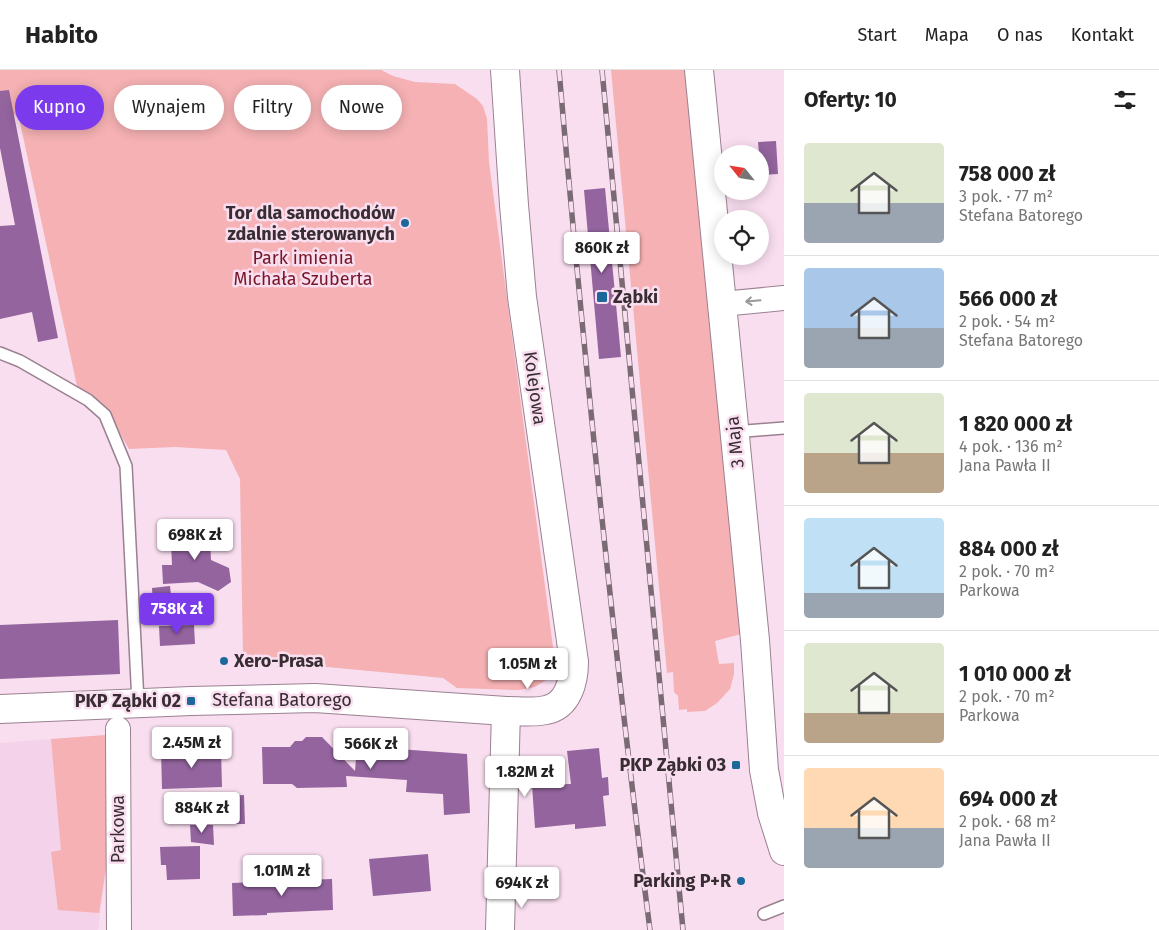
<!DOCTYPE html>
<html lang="pl">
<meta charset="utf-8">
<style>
:root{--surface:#fff;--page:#f2f2f2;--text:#222;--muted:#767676;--line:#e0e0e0;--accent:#7c3aed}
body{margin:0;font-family:"Fira Sans",sans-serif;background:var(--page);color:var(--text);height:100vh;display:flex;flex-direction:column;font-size:19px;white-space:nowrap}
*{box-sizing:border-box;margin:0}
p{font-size:16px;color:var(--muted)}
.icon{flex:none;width:28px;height:28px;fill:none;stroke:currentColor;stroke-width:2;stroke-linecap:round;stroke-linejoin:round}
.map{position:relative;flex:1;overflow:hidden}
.side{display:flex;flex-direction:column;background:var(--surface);width:375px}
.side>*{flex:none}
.banner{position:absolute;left:15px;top:15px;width:475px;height:45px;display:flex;gap:10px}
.needle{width:32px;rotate:300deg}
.fabs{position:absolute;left:714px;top:75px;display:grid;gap:10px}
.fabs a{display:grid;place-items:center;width:55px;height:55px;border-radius:50%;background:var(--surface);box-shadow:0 2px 12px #0003;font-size:25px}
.price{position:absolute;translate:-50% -42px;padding:0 11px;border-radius:5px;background:#fff;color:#222;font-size:16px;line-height:32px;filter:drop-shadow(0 1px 2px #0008)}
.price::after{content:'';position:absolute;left:50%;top:30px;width:15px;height:11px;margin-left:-8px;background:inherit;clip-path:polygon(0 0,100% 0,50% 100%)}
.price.current{background:var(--accent);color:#fff}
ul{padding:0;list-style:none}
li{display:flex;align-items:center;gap:15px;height:125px;padding:0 20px}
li+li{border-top:1px solid var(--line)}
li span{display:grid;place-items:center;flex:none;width:140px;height:100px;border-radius:5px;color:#555}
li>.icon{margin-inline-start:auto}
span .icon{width:60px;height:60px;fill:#fffc;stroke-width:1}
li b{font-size:21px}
h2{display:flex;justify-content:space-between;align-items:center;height:60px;padding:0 20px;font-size:21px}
.pill{padding:0 18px;border-radius:22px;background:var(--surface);box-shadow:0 2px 12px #0003;font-size:18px;line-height:45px}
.pill.current{background:var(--accent);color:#fff}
header{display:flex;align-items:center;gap:30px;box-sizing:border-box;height:70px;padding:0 25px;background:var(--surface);border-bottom:1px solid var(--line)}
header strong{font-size:24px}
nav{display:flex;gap:28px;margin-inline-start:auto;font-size:18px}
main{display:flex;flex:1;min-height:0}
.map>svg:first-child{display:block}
.built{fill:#f4d2e9}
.green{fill:#f5b1b3}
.building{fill:#93649e}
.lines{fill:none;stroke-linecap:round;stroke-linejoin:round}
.lane-casing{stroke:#9a8191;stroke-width:14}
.street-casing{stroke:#9a8191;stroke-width:26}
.secondary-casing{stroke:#9a8191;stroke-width:30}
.lane{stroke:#fff;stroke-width:11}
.street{stroke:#fff;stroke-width:24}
.secondary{stroke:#fff;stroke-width:28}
.rail-casing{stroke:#7a6a74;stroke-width:5.5}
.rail{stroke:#f9def0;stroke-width:4;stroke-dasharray:11;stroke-linecap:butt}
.oneway{stroke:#9b9699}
.poi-dot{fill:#1c689b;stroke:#f9def0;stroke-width:2}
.labels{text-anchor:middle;stroke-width:5;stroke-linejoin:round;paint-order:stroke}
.poi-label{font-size:18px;font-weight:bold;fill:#372d33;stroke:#f9def0;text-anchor:end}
.park-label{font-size:18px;fill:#771627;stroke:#f9def0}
.street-label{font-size:18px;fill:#372d33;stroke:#f9def0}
</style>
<header>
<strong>Habito</strong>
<nav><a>Start</a><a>Mapa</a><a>O nas</a><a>Kontakt</a></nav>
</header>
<main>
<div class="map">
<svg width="784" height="860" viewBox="0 0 784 860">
<rect width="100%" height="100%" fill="#f9def0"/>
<!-- built -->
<polygon class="built" points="106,665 108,785 98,860 0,860 0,673"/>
<!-- green -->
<g class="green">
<polygon points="0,0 381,0 393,6 415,12 455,14 477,29 483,36 487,49 489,92 555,592 546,610 535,617 519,620 457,618 443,608 243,589 240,409 226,380 175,377 129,379 111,348 77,316 19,48 0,34"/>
<polygon points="611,0 686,0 741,564 715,571 719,594 734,593 734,604 730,619 717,633 705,641 687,642 687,639 679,640 678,626 674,622 673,602 667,603"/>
<polygon points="106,665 108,785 99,843 58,840 51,782 61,780 51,669"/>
</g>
<!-- building -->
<g class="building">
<polygon points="9,20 58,268 38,272 32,242 0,249 0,156 15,155 0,78 0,21"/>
<polygon points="776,71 778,104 760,105 760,84 759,84 758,72"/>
<polygon points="605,118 621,287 599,289 584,120"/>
<polygon points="182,450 200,450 201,468 210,468 211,490 229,498 231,512 218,521 198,512 163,514 162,495 172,495 171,473 183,472"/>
<polygon points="170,516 172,534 153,536 152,518"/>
<polygon points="118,550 120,604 0,609 0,555"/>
<polygon points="194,555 195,574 160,576 159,556"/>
<polygon points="306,667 322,667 355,701 357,676 467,684 470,743 444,745 443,724 406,722 407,710 346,706 347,717 297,718 292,714 263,714 262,677 290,677 295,671 302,671"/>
<polygon points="221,678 222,717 162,719 161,680"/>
<polygon points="599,678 602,708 608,707 609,725 603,726 606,756 575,759 575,754 535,758 532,715 571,714 567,681"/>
<polygon points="244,725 245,754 227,754 226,726"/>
<polygon points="190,755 213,755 214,775 191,772"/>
<polygon points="200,776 200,809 167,810 166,795 161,795 160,777"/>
<polygon points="428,784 431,821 373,826 369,789"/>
<polygon points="332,809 333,840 267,843 267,845 233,846 232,813"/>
</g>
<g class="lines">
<defs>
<g id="lane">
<polyline points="0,283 20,291 88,330 105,345 126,396 138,632"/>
<polyline points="734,362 784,358"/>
<polyline points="764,844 784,836"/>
</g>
<g id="street">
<polyline points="722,234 784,228"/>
<polyline points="118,659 119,860"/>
</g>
<g id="secondary">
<polyline points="699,0 755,570 764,700 772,743 784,781"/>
<path d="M0,639L191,631L315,628L506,641C519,641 533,643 546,640C568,636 574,611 574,592L522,227L514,135L505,0"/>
<polyline points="500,860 506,641"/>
</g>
</defs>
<!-- lane casing -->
<use href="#lane" class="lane-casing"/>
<!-- street casing -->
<use href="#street" class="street-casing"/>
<!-- secondary casing -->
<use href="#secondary" class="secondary-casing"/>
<!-- lane -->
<use href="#lane" class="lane"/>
<!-- street -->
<use href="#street" class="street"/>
<!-- secondary -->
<use href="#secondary" class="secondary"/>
<defs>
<g id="rail">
<path d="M559,0C584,287 613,574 650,860"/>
<polyline points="602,0 683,860"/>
</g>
</defs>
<!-- rail casing -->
<use href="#rail" class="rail-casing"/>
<!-- rail -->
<use href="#rail" class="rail"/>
</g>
<!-- one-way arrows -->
<defs><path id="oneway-shaft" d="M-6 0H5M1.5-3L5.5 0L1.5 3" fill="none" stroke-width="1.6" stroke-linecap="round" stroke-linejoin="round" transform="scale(1.25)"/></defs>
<use class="oneway" href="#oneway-shaft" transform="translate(753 231) rotate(175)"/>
<!-- markers -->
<g class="poi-dot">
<circle cx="405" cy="153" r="5"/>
<rect x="596" y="221" width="12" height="12" rx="2.5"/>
<circle cx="224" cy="591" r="5"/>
<rect x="186" y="626" width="10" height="10" rx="2.5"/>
<rect x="731" y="690" width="10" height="10" rx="2.5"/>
<circle cx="741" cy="811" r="5"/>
</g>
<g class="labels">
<!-- poi labels -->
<g class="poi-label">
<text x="395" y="149">Tor dla samochodów<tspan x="395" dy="21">zdalnie sterowanych</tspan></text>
<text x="613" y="233" text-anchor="start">Ząbki</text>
<text x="234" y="597" text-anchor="start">Xero-Prasa</text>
<text x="181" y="637">PKP Ząbki 02</text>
<text x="726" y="701">PKP Ząbki 03</text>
<text x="731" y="817">Parking P+R</text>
</g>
<!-- park labels -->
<g class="park-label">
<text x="303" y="194">Park imienia<tspan x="303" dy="21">Michała Szuberta</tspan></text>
</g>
<!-- street labels -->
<g class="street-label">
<text transform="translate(535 318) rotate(82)" y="6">Kolejowa</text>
<text transform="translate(735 372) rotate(-96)" y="6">3 Maja</text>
<text x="282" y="636">Stefana Batorego</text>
<text transform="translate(118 759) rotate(-90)" y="6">Parkowa</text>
</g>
</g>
</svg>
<div class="fabs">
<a><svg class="needle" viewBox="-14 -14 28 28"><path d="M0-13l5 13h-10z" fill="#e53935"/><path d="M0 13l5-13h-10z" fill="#767676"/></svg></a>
<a><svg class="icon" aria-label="locate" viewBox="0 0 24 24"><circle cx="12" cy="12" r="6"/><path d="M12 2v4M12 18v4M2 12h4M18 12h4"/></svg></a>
</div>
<b class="price" style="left:602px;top:204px">860K zł</b>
<b class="price" style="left:195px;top:491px">698K zł</b>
<b class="price current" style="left:177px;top:565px">758K zł</b>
<b class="price" style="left:528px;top:620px">1.05M zł</b>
<b class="price" style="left:192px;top:699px">2.45M zł</b>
<b class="price" style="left:371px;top:700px">566K zł</b>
<b class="price" style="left:525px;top:728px">1.82M zł</b>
<b class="price" style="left:202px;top:764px">884K zł</b>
<b class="price" style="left:282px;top:827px">1.01M zł</b>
<b class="price" style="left:522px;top:839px">694K zł</b>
<div class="banner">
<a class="pill current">Kupno</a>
<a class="pill">Wynajem</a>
<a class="pill">Filtry</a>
<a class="pill">Nowe</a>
</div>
</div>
<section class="side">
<h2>Oferty: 10<svg class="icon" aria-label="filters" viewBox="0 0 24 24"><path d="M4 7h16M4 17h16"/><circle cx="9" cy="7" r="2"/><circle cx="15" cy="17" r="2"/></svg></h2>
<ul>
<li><span style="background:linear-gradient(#dfe7d0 60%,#9aa5b1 0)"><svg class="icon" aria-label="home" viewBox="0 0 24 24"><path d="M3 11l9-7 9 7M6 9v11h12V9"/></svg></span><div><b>758 000 zł</b><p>3 pok. · 77 m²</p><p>Stefana Batorego</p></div></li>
<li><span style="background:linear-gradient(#a9c7e8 60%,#9aa5b1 0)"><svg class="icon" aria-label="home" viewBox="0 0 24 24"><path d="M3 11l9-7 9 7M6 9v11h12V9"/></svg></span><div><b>566 000 zł</b><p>2 pok. · 54 m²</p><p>Stefana Batorego</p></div></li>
<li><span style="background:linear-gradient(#dfe7d0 60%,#b9a48a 0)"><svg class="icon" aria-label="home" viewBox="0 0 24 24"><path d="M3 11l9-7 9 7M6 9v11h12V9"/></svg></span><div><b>1 820 000 zł</b><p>4 pok. · 136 m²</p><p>Jana Pawła II</p></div></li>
<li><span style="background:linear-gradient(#bfe0f5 75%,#9aa5b1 0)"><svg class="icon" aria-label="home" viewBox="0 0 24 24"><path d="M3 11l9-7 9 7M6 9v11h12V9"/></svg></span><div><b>884 000 zł</b><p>2 pok. · 70 m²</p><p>Parkowa</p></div></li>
<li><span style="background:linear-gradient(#dfe7d0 70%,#b9a48a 0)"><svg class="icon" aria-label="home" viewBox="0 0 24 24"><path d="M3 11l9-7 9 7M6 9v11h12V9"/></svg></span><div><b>1 010 000 zł</b><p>2 pok. · 70 m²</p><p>Parkowa</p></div></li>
<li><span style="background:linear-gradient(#ffd9b3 60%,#9aa5b1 0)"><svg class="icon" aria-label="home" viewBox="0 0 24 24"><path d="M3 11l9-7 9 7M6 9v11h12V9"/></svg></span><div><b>694 000 zł</b><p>2 pok. · 68 m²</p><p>Jana Pawła II</p></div></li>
</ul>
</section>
</main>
